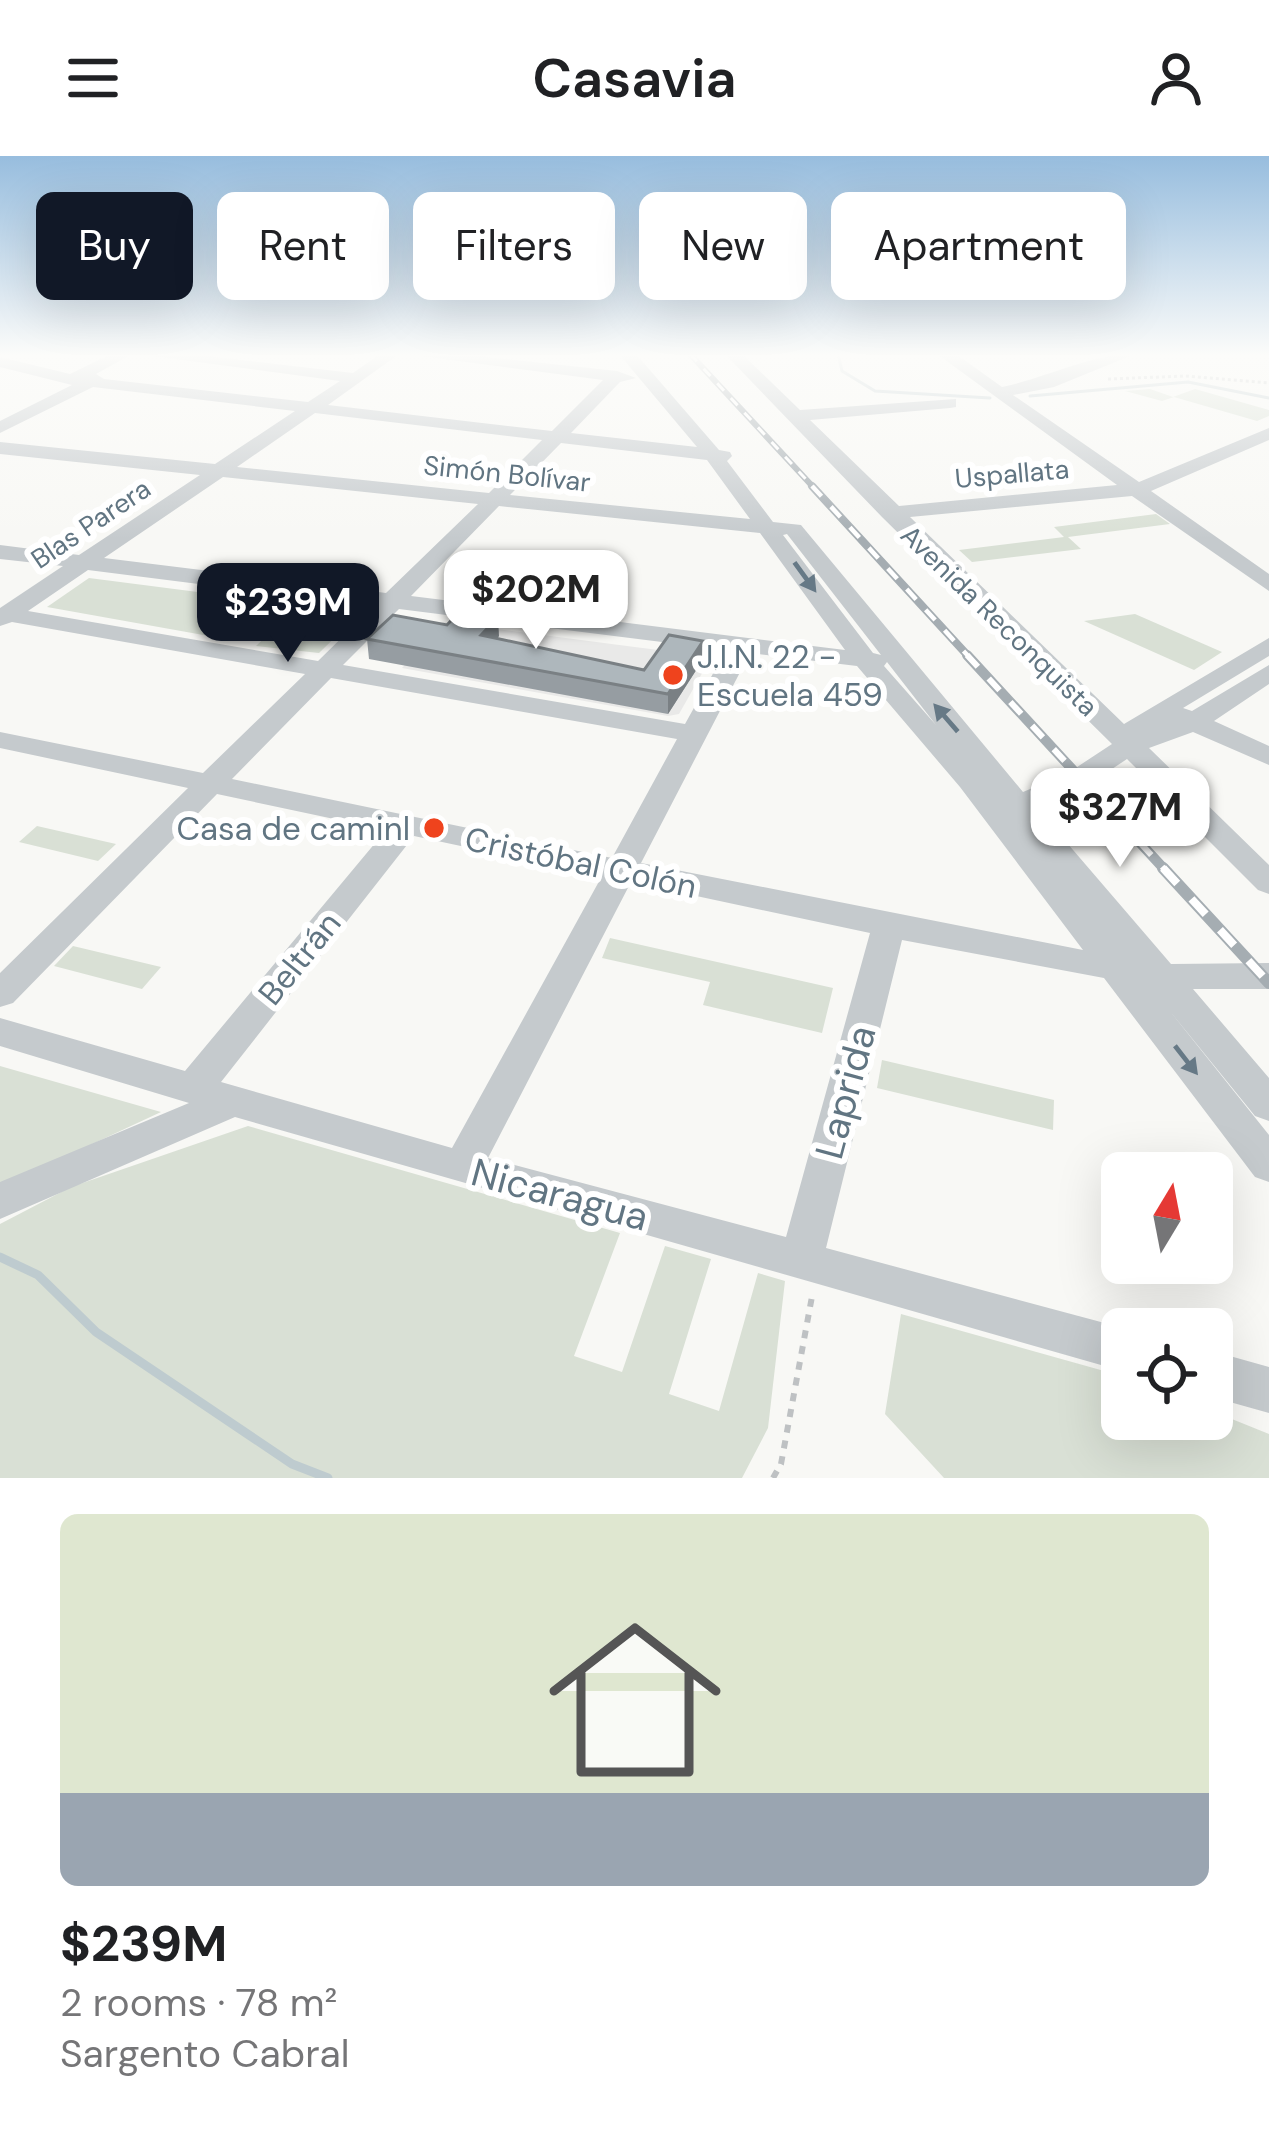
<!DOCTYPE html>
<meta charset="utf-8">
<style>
:root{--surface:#fff;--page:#f2f2f2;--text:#202124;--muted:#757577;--line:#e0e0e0;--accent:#111827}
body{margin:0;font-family:"DM Sans",sans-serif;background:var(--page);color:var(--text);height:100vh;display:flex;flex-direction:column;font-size:45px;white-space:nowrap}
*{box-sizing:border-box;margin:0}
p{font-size:39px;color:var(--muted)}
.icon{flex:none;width:66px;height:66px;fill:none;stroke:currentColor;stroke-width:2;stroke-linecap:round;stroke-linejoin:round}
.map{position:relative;height:1322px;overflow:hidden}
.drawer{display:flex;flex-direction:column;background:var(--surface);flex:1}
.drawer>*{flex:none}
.guide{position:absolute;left:36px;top:36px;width:1197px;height:108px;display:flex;gap:24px}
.needle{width:78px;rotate:10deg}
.controls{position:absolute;left:1101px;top:996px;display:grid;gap:24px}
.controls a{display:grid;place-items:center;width:132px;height:132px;border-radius:18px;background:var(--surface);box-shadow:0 12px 48px #0002;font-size:60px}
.price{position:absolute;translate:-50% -102px;padding:0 27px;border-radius:24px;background:#fff;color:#222;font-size:39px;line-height:78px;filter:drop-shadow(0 3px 6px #0008)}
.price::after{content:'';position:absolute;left:50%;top:72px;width:36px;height:27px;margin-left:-18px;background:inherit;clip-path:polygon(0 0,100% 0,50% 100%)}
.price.current{background:var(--accent);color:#fff}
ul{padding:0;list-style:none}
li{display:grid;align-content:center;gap:24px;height:636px;padding:0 60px}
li+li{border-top:3px solid var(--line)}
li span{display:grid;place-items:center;height:372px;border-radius:18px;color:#555}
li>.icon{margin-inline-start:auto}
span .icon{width:216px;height:216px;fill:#fffc;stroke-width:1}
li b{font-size:51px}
.pill{padding:0 42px;border-radius:18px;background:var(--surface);box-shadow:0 12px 48px #0002;font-size:42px;line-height:108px}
.pill.current{background:var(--accent);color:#fff}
header{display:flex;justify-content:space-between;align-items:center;height:156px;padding:0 60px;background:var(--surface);font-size:54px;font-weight:600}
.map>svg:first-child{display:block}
.built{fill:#e9e9e8}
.green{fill:#d9e0d5}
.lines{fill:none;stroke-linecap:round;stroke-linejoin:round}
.stream-far1{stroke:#becbcf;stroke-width:3}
.stream{stroke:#becbcf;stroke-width:9}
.path-far1{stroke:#bec1c3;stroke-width:3;stroke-dasharray:3 3;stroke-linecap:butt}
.path{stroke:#bec1c3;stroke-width:6;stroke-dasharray:8 8;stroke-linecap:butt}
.minor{fill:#c5cacd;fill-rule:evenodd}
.rail-far3-casing{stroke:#a5adb2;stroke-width:6}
.rail-far2-casing{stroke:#a5adb2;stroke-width:8}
.rail-far1-casing{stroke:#a5adb2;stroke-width:10}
.rail-casing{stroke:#a5adb2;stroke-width:12}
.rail-far3{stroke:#fff;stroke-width:3;stroke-dasharray:10;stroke-linecap:butt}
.rail-far2{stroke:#fff;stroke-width:4.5;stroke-dasharray:14;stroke-linecap:butt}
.rail-far1{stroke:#fff;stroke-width:6;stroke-dasharray:16;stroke-linecap:butt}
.rail{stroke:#fff;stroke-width:8;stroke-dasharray:21;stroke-linecap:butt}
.wall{fill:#969da2}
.shaded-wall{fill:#7a8084}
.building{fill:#aeb7bc;stroke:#7a8084;stroke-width:3}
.oneway{fill:#667986}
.poi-dot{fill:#ef431d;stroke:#fff;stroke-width:4.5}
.labels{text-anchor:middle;stroke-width:12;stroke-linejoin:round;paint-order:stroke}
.far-street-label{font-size:27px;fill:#617582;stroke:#fff}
.poi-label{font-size:33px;fill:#617582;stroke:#fff;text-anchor:start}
.street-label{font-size:33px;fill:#617582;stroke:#fff}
.near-street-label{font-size:39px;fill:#617582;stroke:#fff}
</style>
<header><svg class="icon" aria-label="menu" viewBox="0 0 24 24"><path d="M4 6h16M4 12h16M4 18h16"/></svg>Casavia<svg class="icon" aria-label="person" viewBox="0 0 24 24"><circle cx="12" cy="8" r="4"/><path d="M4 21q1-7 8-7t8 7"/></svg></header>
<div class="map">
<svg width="1269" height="1322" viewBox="0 0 1269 1322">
<rect width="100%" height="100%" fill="#f8f8f5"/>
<!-- built -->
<polygon class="built" points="443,466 704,500 709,505 679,558 668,560 402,512"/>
<!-- green -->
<g class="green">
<polygon points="1150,233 1173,241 1195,233 1269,254 1269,260 1257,265 1174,241 1162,245 1125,235"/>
<polygon points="1156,358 1170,368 1068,381 1081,393 972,406 959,394 1064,381 1054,371"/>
<polygon points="89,422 267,445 220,482 47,451"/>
<polygon points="299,449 356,461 319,497 256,490"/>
<polygon points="1135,458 1222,496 1194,514 1084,465"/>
<polygon points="37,670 116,688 98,705 19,686"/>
<polygon points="610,782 833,832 822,877 703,849 710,826 602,802"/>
<polygon points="73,790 161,811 142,833 54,810"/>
<polygon points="882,904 1054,944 1053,974 877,932"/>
<polygon points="0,910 161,956 0,1031"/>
<polygon points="248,970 620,1077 574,1200 622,1216 665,1090 711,1103 669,1238 719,1255 758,1117 785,1125 768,1272 742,1322 0,1322 0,1068 71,1031"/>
<polygon points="901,1158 1122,1220 1122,1263 1212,1263 1212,1255 1269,1278 1269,1322 944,1322 885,1258"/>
</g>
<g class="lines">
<!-- stream-far1 -->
<g class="stream-far1">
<polyline points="838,198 842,215 875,235 990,242"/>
<polyline points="1030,240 1188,226 1269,242"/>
</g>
<!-- stream -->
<polyline class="stream" points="0,1101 38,1119 96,1176 292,1308 328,1322"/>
<!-- path-far1 -->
<polyline class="path-far1" points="1108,223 1185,220 1269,227"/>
<!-- path -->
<polyline class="path" points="773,1322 781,1308 813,1135"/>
<!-- minor -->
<g class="minor">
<path d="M111,198H132L96,218L104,223L308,246L340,225L138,198H190L353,217L380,198H399L328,249L552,275L603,224L405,198H458L617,215L636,222L620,226L571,277L697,291L619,198H636L719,294L730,296L732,300L727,305L773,366L801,369L1023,636L1068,617L1112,588L882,361L725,198H742L800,254L956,243V251L950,252L810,264L899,350L1117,329L937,198H956L1002,231C1046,222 1090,198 1135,198L1054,231L1013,239L1139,326L1269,272V284L1151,335L1269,418V435L1132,340L910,361L1124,568L1269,482V500L1183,552L1192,555L1269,509V528L1214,565L1269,590V609L1193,576L1149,592L1269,709V738L1258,734L1127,603L1088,629L1037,652L1171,808L1269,807V833H1193L1269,922V965L1255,960L1169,854L1269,979V1026L1255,1021L1104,822L902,784L826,1092L1127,1173H1122V1215L235,961L0,1063V1026L189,947L0,890V862L185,915L386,674L217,638L13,847L0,851V817L188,632L0,592V576L203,617L305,518L12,466L0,470V452L63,410L0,403V389L79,399L200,319L0,298V286L215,308L295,255L93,231L0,277V265L72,229L0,211V201L70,218ZM315,257L542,284L489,337L237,311ZM561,287L707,304L750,363L510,339ZM223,321L478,348L386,437L104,402ZM499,350L760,377L845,494L411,440ZM787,378L881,499L873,497L783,379ZM88,414L374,450L318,505L28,455ZM399,453L726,494L685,568L343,509ZM750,497L857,510L960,631L1083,794L641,707ZM887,506L936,569L884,510ZM331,522L677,583L612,702L232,623ZM414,680L602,720L452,992L221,926ZM631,726L870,777L786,1081L488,1002Z"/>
<polygon points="1212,1195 1269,1211 1269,1257 1212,1241"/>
</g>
<defs>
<polyline id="rail-far3" points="690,198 815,333"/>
<polyline id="rail-far2" points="812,330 970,502"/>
<polyline id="rail-far1" points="967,499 1166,715"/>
<polyline id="rail" points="1163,712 1269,827"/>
</defs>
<!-- rail-far3 casing -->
<use href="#rail-far3" class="rail-far3-casing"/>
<!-- rail-far2 casing -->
<use href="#rail-far2" class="rail-far2-casing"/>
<!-- rail-far1 casing -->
<use href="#rail-far1" class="rail-far1-casing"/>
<!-- rail casing -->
<use href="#rail" class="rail-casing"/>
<!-- rail-far3 -->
<use href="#rail-far3" class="rail-far3"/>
<!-- rail-far2 -->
<use href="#rail-far2" class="rail-far2"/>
<!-- rail-far1 -->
<use href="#rail-far1" class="rail-far1"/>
<!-- rail -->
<use href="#rail" class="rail"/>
</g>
<!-- wall -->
<polygon class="wall" points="447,469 499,480 497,482 644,514 702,505 668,558 369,503 367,483"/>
<!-- shaded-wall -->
<g class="shaded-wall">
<polygon points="498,461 499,480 483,498 481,479"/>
<polygon points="703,485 702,505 668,558 668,538"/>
</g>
<!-- building -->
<polygon class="building" points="461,454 498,461 481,479 644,514 669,479 703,485 668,538 367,483 393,459 447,469"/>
<!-- one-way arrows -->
<defs><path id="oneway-solid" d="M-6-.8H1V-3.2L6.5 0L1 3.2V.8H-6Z" transform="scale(3)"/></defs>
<g class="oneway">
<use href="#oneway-solid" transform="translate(805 421) rotate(54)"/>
<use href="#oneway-solid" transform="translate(946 562) rotate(-131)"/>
<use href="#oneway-solid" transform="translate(1186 904) rotate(52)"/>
</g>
<!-- sky -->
<linearGradient id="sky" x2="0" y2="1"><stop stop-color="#97bdde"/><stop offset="0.52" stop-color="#fcfcfa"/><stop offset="1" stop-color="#fcfcfa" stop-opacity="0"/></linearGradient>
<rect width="1269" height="383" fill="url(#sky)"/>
<!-- markers -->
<g class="poi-dot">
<circle cx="673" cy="519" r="12"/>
<circle cx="434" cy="672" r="12"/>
</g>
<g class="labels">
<!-- far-street labels -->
<g class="far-street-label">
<text transform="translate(507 318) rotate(6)" y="9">Simón Bolívar</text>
<text transform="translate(1012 318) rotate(-5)" y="9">Uspallata</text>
<text transform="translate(91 368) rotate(-34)" y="9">Blas Parera</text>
<text transform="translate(999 465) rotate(44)" y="9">Avenida Reconquista</text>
</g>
<!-- poi labels -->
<g class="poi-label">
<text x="697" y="512">J.I.N. 22 -<tspan x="697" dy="38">Escuela 459</tspan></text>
<text x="410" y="684" text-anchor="end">Casa de caminl</text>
</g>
<!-- street labels -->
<g class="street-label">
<text transform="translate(581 706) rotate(12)" y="12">Cristóbal Colón</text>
<text transform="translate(299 802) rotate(-51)" y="12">Beltrán</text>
</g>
<!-- near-street labels -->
<g class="near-street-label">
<text transform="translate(845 936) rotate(-75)" y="14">Laprida</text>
<text transform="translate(560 1038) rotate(15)" y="14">Nicaragua</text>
</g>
</g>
</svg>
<div class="controls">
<a><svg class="needle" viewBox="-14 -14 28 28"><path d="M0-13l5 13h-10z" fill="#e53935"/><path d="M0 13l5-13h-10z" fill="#757577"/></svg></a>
<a><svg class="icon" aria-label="locate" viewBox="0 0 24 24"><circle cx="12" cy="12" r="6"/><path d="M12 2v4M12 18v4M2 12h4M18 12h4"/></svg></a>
</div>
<b class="price" style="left:536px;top:496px">$202M</b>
<b class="price current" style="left:288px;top:509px">$239M</b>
<b class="price" style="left:1120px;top:714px">$327M</b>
<div class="guide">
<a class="pill current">Buy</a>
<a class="pill">Rent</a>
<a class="pill">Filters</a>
<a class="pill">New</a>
<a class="pill">Apartment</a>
</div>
</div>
<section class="drawer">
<ul>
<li><span style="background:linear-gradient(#dfe7d0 75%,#9aa5b1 0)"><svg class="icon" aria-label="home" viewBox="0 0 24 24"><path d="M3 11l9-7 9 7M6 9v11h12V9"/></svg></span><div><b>$239M</b><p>2 rooms · 78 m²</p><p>Sargento Cabral</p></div></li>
</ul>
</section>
